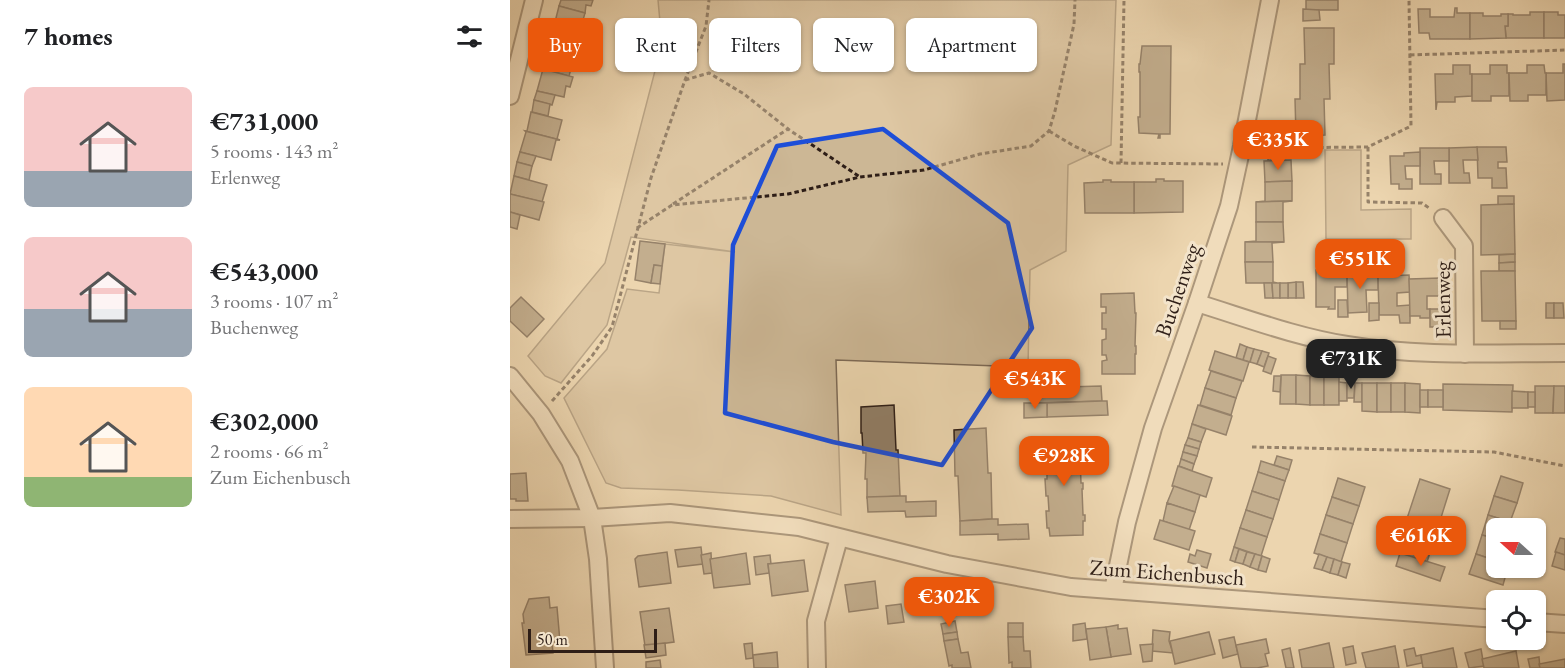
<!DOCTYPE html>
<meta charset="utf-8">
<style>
:root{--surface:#fff;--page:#f2f2f2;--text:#202124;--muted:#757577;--accent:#ea580c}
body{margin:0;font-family:"EB Garamond",serif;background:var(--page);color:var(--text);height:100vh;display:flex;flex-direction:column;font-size:22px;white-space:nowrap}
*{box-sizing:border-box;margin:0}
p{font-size:20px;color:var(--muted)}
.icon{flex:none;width:33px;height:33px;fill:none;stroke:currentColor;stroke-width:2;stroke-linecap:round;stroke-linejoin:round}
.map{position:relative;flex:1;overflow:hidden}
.sheet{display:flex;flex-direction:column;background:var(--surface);width:510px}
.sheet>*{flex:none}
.guide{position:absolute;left:18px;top:18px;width:570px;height:54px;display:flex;gap:12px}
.needle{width:39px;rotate:291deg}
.controls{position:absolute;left:976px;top:518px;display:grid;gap:12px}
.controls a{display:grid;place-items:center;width:60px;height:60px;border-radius:9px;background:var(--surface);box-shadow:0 2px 4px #0004;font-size:30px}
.scale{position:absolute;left:18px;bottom:15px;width:129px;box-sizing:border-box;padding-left:6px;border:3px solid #2e1e17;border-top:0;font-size:16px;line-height:21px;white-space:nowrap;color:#2e1e17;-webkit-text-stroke:4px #f3e4cb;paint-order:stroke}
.price{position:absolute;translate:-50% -51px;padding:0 14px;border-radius:12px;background:var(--accent);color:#fff;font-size:20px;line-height:39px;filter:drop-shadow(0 2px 3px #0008)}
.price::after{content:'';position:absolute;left:50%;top:36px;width:18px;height:14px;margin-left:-9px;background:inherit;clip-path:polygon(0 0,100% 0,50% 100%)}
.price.on{background:#222;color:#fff}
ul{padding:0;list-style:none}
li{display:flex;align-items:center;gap:18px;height:150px;padding:0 24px}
li span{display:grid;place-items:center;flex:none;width:168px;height:120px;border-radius:9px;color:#555}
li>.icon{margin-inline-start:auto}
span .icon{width:72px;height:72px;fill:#fffc;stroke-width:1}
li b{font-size:26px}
h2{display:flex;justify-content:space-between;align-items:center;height:72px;padding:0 24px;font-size:26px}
.pill{padding:0 21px;border-radius:9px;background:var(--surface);box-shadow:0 2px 4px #0004;font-size:21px;line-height:54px}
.pill.on{background:var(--accent);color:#fff}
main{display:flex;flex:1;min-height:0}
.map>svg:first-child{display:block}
.green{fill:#ccb795;stroke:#7d6a56;stroke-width:1.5}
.building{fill:#917e66;stroke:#2e1e17;stroke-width:1.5}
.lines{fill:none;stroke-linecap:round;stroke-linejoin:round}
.minor-casing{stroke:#5e4c3d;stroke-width:20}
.path{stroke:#2e1e17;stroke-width:3;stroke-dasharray:4.5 3;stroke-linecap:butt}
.minor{stroke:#f3e4cb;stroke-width:16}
.marked{fill:none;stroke:#1d4ed8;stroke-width:4.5;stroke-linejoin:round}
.labels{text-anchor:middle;stroke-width:6;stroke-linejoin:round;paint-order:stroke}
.street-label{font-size:22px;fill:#2e1e17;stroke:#f3e4cb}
</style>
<main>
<section class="sheet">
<h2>7 homes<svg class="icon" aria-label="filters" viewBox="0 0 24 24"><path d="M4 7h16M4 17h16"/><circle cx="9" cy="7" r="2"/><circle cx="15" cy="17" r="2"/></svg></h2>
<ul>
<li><span style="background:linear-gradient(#f6c9c9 70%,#9aa5b1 0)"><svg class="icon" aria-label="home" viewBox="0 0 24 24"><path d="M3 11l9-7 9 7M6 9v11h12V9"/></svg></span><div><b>€731,000</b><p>5 rooms · 143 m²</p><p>Erlenweg</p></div></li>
<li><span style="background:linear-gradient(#f6c9c9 60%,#9aa5b1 0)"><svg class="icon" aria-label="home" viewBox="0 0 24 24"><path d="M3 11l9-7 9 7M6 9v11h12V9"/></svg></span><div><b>€543,000</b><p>3 rooms · 107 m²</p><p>Buchenweg</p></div></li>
<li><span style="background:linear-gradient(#ffd9b3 75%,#8fb573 0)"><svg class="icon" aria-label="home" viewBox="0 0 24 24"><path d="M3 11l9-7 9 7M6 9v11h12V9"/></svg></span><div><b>€302,000</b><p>2 rooms · 66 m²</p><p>Zum Eichenbusch</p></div></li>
</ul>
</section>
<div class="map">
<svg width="1055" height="668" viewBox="0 0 1055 668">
<rect width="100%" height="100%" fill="#ecd6af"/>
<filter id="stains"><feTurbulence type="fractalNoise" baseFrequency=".00333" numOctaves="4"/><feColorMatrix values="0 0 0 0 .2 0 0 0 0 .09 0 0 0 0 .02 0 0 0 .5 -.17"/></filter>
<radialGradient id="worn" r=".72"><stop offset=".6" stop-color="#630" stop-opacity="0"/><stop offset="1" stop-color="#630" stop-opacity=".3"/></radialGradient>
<!-- green -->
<g class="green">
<polygon points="148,0 606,0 601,145 558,165 556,251 520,270 518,367 326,360 331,515 261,496 168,490 111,488 96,483 54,398 97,349 117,289 149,293 155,244 225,252 121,237 97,325 51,383 35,376 18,356 95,263 152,44"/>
<polygon points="815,150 851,150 851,210 901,209 901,239 816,239"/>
</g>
<!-- building -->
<g class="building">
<polygon points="51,0 83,0 81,6 76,5 75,13 49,6"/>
<rect x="796" y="0" width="32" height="10"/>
<polygon points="49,6 75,13 73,20 78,21 73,38 43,30"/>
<polygon points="945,8 947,8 947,13 960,13 960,39 920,39 919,33 909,33 908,9 920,9 920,17 944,17"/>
<polygon points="793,9 809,10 810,20 793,21"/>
<polygon points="1020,12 1034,12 1034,38 996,38 995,26 998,26 998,14 1003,14 1003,15 1020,15"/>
<polygon points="1034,12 1048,12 1048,15 1055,15 1055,38 1034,38"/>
<polygon points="960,13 973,13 973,16 991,16 991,14 998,14 998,26 995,26 996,38 960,39"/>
<polygon points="794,28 824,28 824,64 819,64 820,99 814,99 815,135 786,136 785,99 790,99 790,64 795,64"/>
<polygon points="64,36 87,41 85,49 62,43"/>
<polygon points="47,39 65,44 61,58 48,54 48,52 44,51"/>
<polygon points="632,46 661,46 660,134 650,134 650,138 648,138 649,134 629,133 628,117 630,117 630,72 629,72 629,64 630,64"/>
<polygon points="38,49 48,52 48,54 61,58 60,64 62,65 59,76 33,69"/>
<polygon points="1053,64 1055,64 1055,100 1037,101 1036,73 1053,73"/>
<polygon points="943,65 960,65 960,74 962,74 962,96 945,97 945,102 927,102 926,110 925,74 943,74"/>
<polygon points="980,65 997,65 997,73 999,73 999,96 981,96 981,101 962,101 962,74 980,74"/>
<polygon points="1017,65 1034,65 1035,73 1036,73 1036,95 1018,95 1018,101 1000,101 999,73 1017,73"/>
<polygon points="33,69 63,77 60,87 56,86 54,97 27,91"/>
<polygon points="27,91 45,95 42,105 24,100"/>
<polygon points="24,100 40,104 38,116 22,112"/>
<polygon points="21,112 52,120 47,139 50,140 15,131 17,131"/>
<polygon points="15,131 50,140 46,140 41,160 10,152 16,132"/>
<polygon points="967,147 996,147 997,162 988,162 988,168 996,168 997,188 982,188 982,178 968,178"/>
<polygon points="967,147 968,160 953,160 954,173 959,173 960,183 939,183 939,148"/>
<polygon points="910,148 939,148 939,161 924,161 925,174 931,174 931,184 910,184"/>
<polygon points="10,152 26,156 22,166 7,162"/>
<polygon points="910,152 910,166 895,166 896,179 902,179 902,189 889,189 889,184 881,184 880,156 894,156 894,153"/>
<polygon points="758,153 773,153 774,160 758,161"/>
<polygon points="781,160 782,181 755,182 754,161"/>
<polygon points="7,162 22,166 19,180 4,176"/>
<polygon points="4,176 37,185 32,202 0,194"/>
<polygon points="646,179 654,179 654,181 673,181 673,212 624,213 624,182 646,182"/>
<polygon points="593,180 601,180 601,182 624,182 624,213 575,213 574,183 593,182"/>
<polygon points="782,181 782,201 746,202 755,201 755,182"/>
<polygon points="0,194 34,202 29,220 0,212"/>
<polygon points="988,196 1004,196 1004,204 988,205"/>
<polygon points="782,201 773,202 773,222 746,222 746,202"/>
<polygon points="1004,204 1005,254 971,255 971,205"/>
<polygon points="0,212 10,215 7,229 0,227"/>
<polygon points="746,222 773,222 774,242 735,242 746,241"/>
<polygon points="130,241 155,244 152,266 144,265 141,283 125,280"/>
<polygon points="735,242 774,242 762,243 763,262 735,262"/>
<polygon points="1005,254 1005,262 989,263 989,255"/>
<polygon points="735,262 763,262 763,282 767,283 736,283"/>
<polygon points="1005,262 1005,271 989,271 989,263"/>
<polygon points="144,265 152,266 150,284 141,283"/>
<polygon points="806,270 837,270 837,287 825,287 825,309 818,309 819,307 806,307"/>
<polygon points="971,271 1005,271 1006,321 972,321"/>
<polygon points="868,272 868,290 856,290 857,312 838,313 837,273"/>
<polygon points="899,275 900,292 887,293 887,306 900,305 900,323 890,323 889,315 869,315 868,276"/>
<polygon points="930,278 930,296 917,296 917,309 920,309 920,318 910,318 910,316 900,316 899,279"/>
<polygon points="786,282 793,282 794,298 786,298"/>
<polygon points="786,282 786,298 778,298 778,283"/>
<polygon points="754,283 762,283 763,298 755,298"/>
<polygon points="762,283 770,283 770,298 763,298"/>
<rect x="770" y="283" width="8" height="15"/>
<polygon points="624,293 625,313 626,313 625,346 626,346 626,354 625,354 625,374 592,374 592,361 597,360 596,355 592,355 592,340 596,339 596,329 592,329 592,313 596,313 596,307 591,307 591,294"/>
<polygon points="11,297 34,319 17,337 0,321 0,308"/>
<polygon points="828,300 837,300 838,317 828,317"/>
<polygon points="859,303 869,303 869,320 859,321"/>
<rect x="1036" y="303" width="8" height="15"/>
<polygon points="1044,303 1053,303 1054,318 1044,318"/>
<rect x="920" y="309" width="15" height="18"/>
<rect x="990" y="321" width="16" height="8"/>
<polygon points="730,344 737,347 733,360 726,358"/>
<polygon points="737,347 744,349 740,362 733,360"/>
<polygon points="744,349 752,351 747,364 740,362"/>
<polygon points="705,351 739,362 733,381 699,370"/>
<polygon points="752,351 759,353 754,367 747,364"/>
<polygon points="758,356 766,359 761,374 753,371"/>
<polygon points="701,371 732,381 726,398 695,388"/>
<polygon points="771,375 786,375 786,404 770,404"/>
<polygon points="786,375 800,376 800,405 786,404"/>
<polygon points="764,376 771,376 770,392 763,391"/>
<rect x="800" y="376" width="14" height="29"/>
<rect x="814" y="376" width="15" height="29"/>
<polygon points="829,382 837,383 837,401 829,401"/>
<polygon points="837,383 845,383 844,398 837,398"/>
<polygon points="845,383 852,383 852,402 844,402"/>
<polygon points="852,383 867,383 867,412 852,411"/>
<rect x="867" y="383" width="14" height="29"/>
<rect x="881" y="383" width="14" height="29"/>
<polygon points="895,383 910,384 910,413 895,412"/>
<polygon points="933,384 1003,385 1002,412 933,410"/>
<polygon points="591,386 592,401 522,403 521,388"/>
<polygon points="1025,386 1044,386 1043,413 1025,413"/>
<polygon points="1044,386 1055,386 1055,413 1043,413"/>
<polygon points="695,388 726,398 721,415 690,405"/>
<rect x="910" y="390" width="8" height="17"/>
<rect x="918" y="390" width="15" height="17"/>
<polygon points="1002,391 1018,392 1018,408 1002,408"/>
<rect x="1018" y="392" width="7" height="15"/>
<polygon points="592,401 597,401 598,415 537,417 537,403"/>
<polygon points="514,403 537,403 537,417 514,418"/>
<polygon points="384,405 386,450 388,450 390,496 357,498 357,479 355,479 356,453 353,453 352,433 351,433 351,407"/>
<polygon points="688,405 722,416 716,435 682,424"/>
<polygon points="682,424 696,429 691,442 678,438"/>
<polygon points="476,428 478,473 481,473 482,519 450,521 448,476 445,476 444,430"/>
<polygon points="569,438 570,451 572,451 572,457 570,457 571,483 573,483 573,489 572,489 573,515 575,515 575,521 573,521 573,535 540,536 539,528 537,528 536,511 539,511 538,496 536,496 535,479 537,479 537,463 534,463 534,448 536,448 536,439"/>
<polygon points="678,438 691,442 689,449 675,445"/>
<polygon points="675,445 689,449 687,456 673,452"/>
<polygon points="673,452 687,456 684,464 671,459"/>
<polygon points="767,456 782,460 779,470 764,465"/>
<polygon points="671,459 684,464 682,471 669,466"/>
<polygon points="751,461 779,470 775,481 748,472"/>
<polygon points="668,466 702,478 696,497 662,486"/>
<polygon points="748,472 775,481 769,500 742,491"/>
<polygon points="16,473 18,501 6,501 6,499 0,499 0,474"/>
<polygon points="991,476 1013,483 1007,503 984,496"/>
<polygon points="828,478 855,487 849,506 822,497"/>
<polygon points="910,479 940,489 917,562 886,552"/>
<polygon points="664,486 690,495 685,512 657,503"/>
<polygon points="742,491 769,500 763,519 736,510"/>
<polygon points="390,496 396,496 396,502 426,501 426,516 396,517 395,511 358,512 357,497"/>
<polygon points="984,496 1007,503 1000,522 978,515"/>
<polygon points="822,497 849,506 843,524 816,515"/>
<polygon points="657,503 685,512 679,530 653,521"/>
<polygon points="736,510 763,519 757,537 730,528"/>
<polygon points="816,515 843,524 837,543 810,534"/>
<polygon points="978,515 1000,522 998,528 987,528 987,539 972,535"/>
<polygon points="482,519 488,519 488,525 518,524 519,539 488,540 488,534 450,535 450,521"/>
<polygon points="650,520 685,531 679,550 644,539"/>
<polygon points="730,528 757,537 751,556 724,547"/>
<polygon points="810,534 837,543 831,562 804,553"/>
<polygon points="972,535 987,539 987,561 966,554"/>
<polygon points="1050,538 1055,539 1055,555 1045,552"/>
<polygon points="191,547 193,564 168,567 165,550"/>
<polygon points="724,547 729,549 725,562 720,560"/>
<polygon points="729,549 737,552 733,564 725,562"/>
<polygon points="687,550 701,554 697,568 678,562 680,554 685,556"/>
<polygon points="157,552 161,583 129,587 125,559 128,556"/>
<polygon points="737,552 745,554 740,567 733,564"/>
<polygon points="1046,552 1055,555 1055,570 1042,566"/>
<polygon points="201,553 202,573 194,574 191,555"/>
<polygon points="236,553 240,584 204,588 200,559"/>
<polygon points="890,553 935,567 930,581 886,566"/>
<polygon points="745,554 752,556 748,570 740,567"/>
<polygon points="809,554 817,557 812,570 804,568"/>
<polygon points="966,554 987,561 987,567 998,567 993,585 959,574"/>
<polygon points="260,555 261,564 258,564 259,573 246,575 244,557"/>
<polygon points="752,556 760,559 756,572 748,570"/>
<polygon points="817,557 824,559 820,573 812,570"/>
<polygon points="824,559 832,562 828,575 820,573"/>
<polygon points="294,560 298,591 262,596 258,564"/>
<polygon points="832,562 840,564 836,578 828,575"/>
<polygon points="365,581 368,608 339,612 335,585"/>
<polygon points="39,597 40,608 47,607 50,642 42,642 43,653 16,655 12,623 14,623 13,614 19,599"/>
<polygon points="391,604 394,622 378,624 376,606"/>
<polygon points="159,608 164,642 135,646 130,612"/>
<polygon points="445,621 447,632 433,634 431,624"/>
<rect x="498" y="623" width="15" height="14"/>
<polygon points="575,623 577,639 563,641 563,625"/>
<polygon points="608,625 608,629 617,628 621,654 601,657 596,627"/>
<polygon points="596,627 601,657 580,660 576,629"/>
<polygon points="643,630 660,632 659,641 663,653 642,651"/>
<polygon points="447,632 448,639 434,641 433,634"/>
<polygon points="699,632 705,654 665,664 660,641"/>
<polygon points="498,637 513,637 514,651 520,651 521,668 502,668 502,662 499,663"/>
<polygon points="724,637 728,654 713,658 709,640"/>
<polygon points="448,639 451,653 458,652 461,668 442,668 442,665 439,666 434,641"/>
<polygon points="756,639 759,653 755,654 758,666 747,668 731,668 726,645"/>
<polygon points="155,643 156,655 136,658 134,645"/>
<polygon points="242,643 243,658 236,659 234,644"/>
<polygon points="819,643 824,668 792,668 789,650"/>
<polygon points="643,644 642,661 633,662 630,645"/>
<polygon points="843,646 846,663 836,665 833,648"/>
<polygon points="885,646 889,668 856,668 852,653"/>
<polygon points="780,648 784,668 776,668 772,650"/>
<polygon points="904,648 906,656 911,655 912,663 897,666 894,650"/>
<polygon points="943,648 947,668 913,668 911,655"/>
<polygon points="971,649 974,666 959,668 955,653"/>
<polygon points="1006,651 1009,668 974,668 972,659"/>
<polygon points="267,652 268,668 244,668 243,655"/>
<polygon points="1029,657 1030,668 1020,668 1018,659"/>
<polygon points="1055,659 1055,668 1030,668 1029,664"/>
<polygon points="150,660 151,668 136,668 136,662"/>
</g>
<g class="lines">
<defs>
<g id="minor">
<polyline points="0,96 24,0"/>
<polyline points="933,218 954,246 955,354"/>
<path d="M687,303C736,318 786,337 837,345C908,357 983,353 1055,353"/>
<polyline points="0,376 31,414 60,461 82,518 88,559 95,668"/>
<polyline points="0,519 82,518 160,513 289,527 437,564 561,587 987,619"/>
<polyline points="603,590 617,522 643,428 687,303 719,206 732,146 760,0"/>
<polyline points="1026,622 1055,624"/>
<polyline points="307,668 306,621 329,538"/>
</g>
</defs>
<!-- minor casing -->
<use href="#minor" class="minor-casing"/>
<!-- path -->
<g class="path">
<polyline points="900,55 1055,50"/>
<polyline points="175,80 199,73 234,94 278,129"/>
<polyline points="539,131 564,146 602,163 713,164"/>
<polyline points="858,147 858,202 912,203 919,208"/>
<polyline points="749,148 858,147 901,126 899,0"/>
<polyline points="611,163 614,0"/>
<polyline points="163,204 278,129 350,177"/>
<polyline points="127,228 162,205 278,194 350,177 414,170 470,154 521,146 539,131 545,111 564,24 565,0"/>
<polyline points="42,401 82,356 102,327 141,178 175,80 196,26 199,0"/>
<polyline points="742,447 984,452 1055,466"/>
</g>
<!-- minor -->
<use href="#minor" class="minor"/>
</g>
<!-- marked area -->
<path d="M0 0H1055V668H0ZM373,129L498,223L522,328L432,465L323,442L215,413L223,245L267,146Z" fill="#ecd6af" fill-opacity=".55" fill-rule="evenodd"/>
<path class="marked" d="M373,129L498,223L522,328L432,465L323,442L215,413L223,245L267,146Z"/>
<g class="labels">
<!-- street labels -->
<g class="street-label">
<text transform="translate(667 290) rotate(-71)" y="8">Buchenweg</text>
<text transform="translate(932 300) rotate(-91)" y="8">Erlenweg</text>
<text transform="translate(657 572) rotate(4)" y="8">Zum Eichenbusch</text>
</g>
</g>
<rect width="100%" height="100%" filter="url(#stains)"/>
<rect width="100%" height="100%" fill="url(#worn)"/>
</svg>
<div class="controls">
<a><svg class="needle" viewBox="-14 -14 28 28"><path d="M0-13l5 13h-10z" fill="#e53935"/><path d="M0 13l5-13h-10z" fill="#757577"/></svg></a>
<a><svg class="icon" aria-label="locate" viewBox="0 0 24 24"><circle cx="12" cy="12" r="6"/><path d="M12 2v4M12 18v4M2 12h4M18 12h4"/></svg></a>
</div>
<div class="scale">50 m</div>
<b class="price" style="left:768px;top:171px">€335K</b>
<b class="price" style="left:850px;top:290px">€551K</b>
<b class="price on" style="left:841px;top:390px">€731K</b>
<b class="price" style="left:525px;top:410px">€543K</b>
<b class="price" style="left:554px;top:487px">€928K</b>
<b class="price" style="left:911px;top:567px">€616K</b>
<b class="price" style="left:439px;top:628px">€302K</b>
<div class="guide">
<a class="pill on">Buy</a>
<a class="pill">Rent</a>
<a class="pill">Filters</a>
<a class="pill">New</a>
<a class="pill">Apartment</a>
</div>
</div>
</main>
